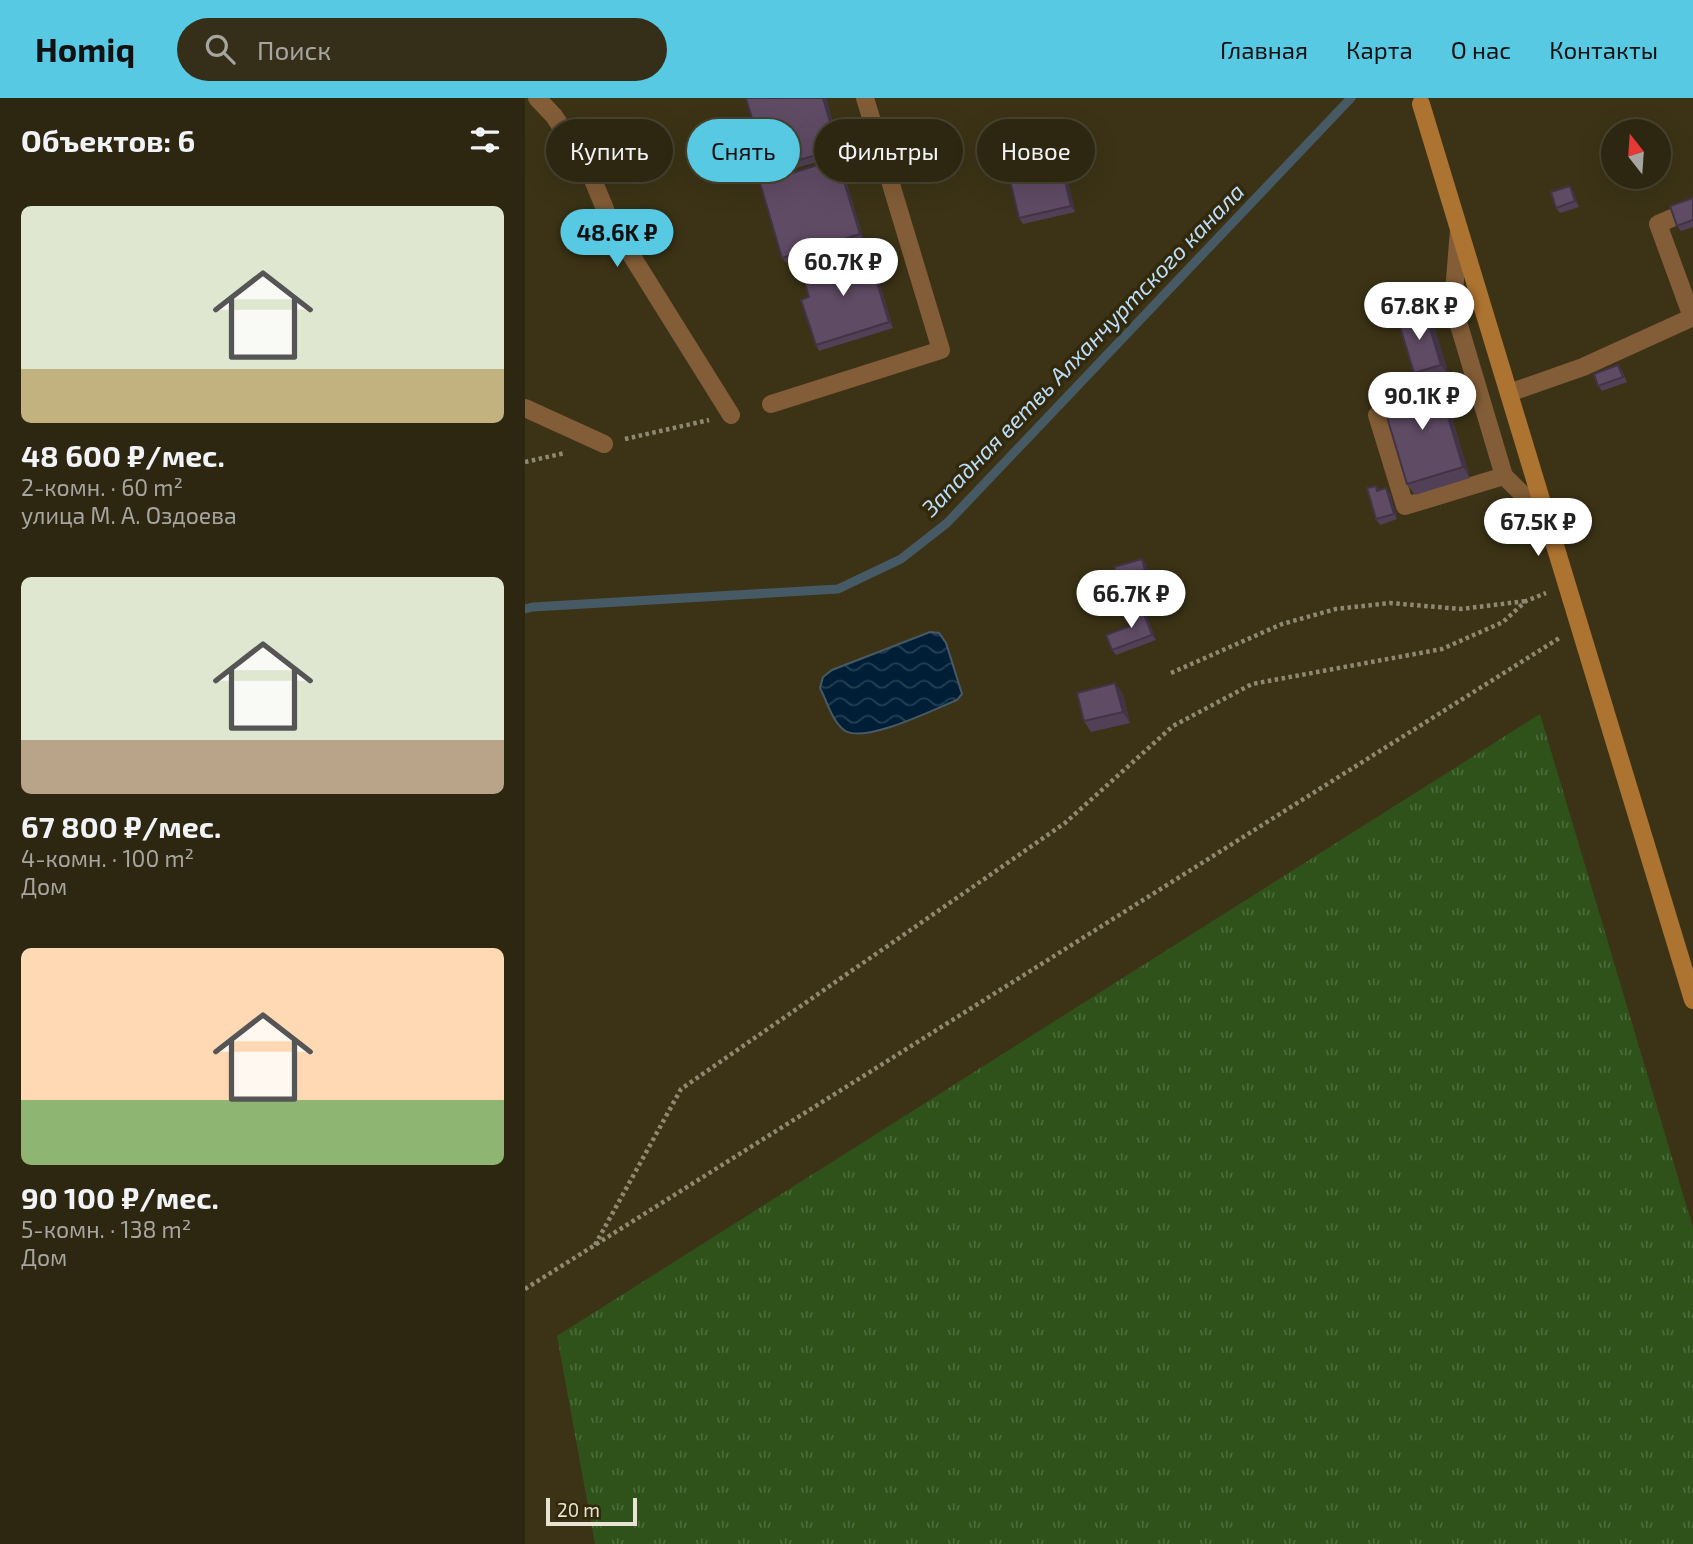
<!DOCTYPE html>
<html lang="ru">
<meta charset="utf-8">
<style>
:root{--surface:#2d2610;--page:#352e19;--text:#f1f3f6;--muted:#a7a59f;--line:#484330;--accent:#58c9e3}
body{margin:0;font-family:"Exo 2",sans-serif;background:var(--page);color:var(--text);height:100vh;display:flex;flex-direction:column;font-size:26px;white-space:nowrap}
*{box-sizing:border-box;margin:0}
p{font-size:23px;color:var(--muted)}
.icon{flex:none;width:38px;height:38px;fill:none;stroke:currentColor;stroke-width:2;stroke-linecap:round;stroke-linejoin:round}
.map{position:relative;flex:1;overflow:hidden}
.sheet{display:flex;flex-direction:column;background:var(--surface);width:525px}
.sheet>*{flex:none}
.top-card{position:absolute;left:21px;top:21px;width:665px;height:63px;display:flex;gap:14px}
.needle{width:46px;rotate:343deg}
.tools{position:absolute;left:1076px;top:21px;display:grid;gap:14px}
.tools a{display:grid;place-items:center;width:70px;height:70px;border-radius:50%;background:var(--surface);box-shadow:0 7px 28px #0002,0 0 0 2px var(--line);font-size:35px}
.scale{position:absolute;left:21px;bottom:18px;width:91px;box-sizing:border-box;padding-left:7px;border:4px solid #e8e3d2;border-top:0;font-size:19px;line-height:24px;white-space:nowrap;color:#e8e3d2;-webkit-text-stroke:5px #32290c;paint-order:stroke}
.price{position:absolute;translate:-50% -60px;padding:0 16px;border-radius:24px;background:#fff;color:#222;font-size:23px;line-height:46px;filter:drop-shadow(0 2px 4px #0008)}
.price::after{content:'';position:absolute;left:50%;top:42px;width:21px;height:16px;margin-left:-10px;background:inherit;clip-path:polygon(0 0,100% 0,50% 100%)}
.price.selected{background:var(--accent);color:#111}
ul{padding:0;list-style:none}
li{display:grid;align-content:center;gap:14px;height:371px;padding:0 21px}
li span{display:grid;place-items:center;height:217px;border-radius:10px;color:#555}
li>.icon{margin-inline-start:auto}
span .icon{width:126px;height:126px;fill:#fffc;stroke-width:1}
li b{font-size:30px}
h2{display:flex;justify-content:space-between;align-items:center;height:84px;padding:0 21px;font-size:30px}
.tag{padding:0 24px;border-radius:32px;background:var(--surface);box-shadow:0 7px 28px #0002,0 0 0 2px var(--line);font-size:24px;line-height:63px}
.tag.selected{background:var(--accent);color:#111}
header{display:flex;align-items:center;gap:42px;box-sizing:border-box;height:98px;padding:0 35px;background:var(--accent);color:#111}
header strong{font-size:33px}
nav{display:flex;gap:38px;margin-inline-start:auto;font-size:24px}
.search{width:490px;height:63px;background:var(--page);display:flex;align-items:center;gap:18px;box-sizing:border-box;padding:0 24px;border-radius:38px;color:var(--muted);font-size:26px}
main{display:flex;flex:1;min-height:0}
.map>svg:first-child{display:block}
.grass{fill:url(#grass-tufts)}
.water{fill:url(#water-waves);stroke:#465a66;stroke-width:2}
.lines{fill:none;stroke-linecap:round;stroke-linejoin:round}
.stream{stroke:#465a66;stroke-width:9}
.path{stroke:#908972;stroke-width:4.5;stroke-dasharray:3.5 3.5;stroke-linecap:butt}
.lane{stroke:#825d37;stroke-width:18}
.street{stroke:#825d37;stroke-width:18}
.secondary{stroke:#ad7330;stroke-width:18}
.wall{fill:#524056}
.shaded-wall{fill:#423446}
.building{fill:#5f4b64;stroke:#423446;stroke-width:2}
.labels{text-anchor:middle;stroke-width:7;stroke-linejoin:round;paint-order:stroke}
.water-label{font-size:23px;font-style:italic;fill:#bbddf8;stroke:#32290c}
</style>
<header>
<strong>Homiq</strong>
<div class="search"><svg class="icon" aria-label="search" viewBox="0 0 24 24"><circle cx="10" cy="10" r="6"/><path d="M15 15l6 6"/></svg>Поиск</div>
<nav><a>Главная</a><a>Карта</a><a>О нас</a><a>Контакты</a></nav>
</header>
<main>
<section class="sheet">
<h2>Объектов: 6<svg class="icon" aria-label="filters" viewBox="0 0 24 24"><path d="M4 7h16M4 17h16"/><circle cx="9" cy="7" r="2"/><circle cx="15" cy="17" r="2"/></svg></h2>
<ul>
<li><span style="background:linear-gradient(#dfe7d0 75%,#c2b280 0)"><svg class="icon" aria-label="home" viewBox="0 0 24 24"><path d="M3 11l9-7 9 7M6 9v11h12V9"/></svg></span><div><b>48 600 ₽/мес.</b><p>2-комн. · 60 m²</p><p>улица М. А. Оздоева</p></div></li>
<li><span style="background:linear-gradient(#dfe7d0 75%,#b9a48a 0)"><svg class="icon" aria-label="home" viewBox="0 0 24 24"><path d="M3 11l9-7 9 7M6 9v11h12V9"/></svg></span><div><b>67 800 ₽/мес.</b><p>4-комн. · 100 m²</p><p>Дом</p></div></li>
<li><span style="background:linear-gradient(#ffd9b3 70%,#8fb573 0)"><svg class="icon" aria-label="home" viewBox="0 0 24 24"><path d="M3 11l9-7 9 7M6 9v11h12V9"/></svg></span><div><b>90 100 ₽/мес.</b><p>5-комн. · 138 m²</p><p>Дом</p></div></li>
</ul>
</section>
<div class="map">
<svg width="1168" height="1446" viewBox="0 0 1168 1446">
<defs>
<pattern id="grass-tufts" width="24" height="20" patternUnits="userSpaceOnUse" patternTransform="scale(1.75)"><rect width="24" height="20" fill="#2e521a"/><path d="M3 7l-1-3M5 7V3M7 7l1-3M15 17l-1-3M17 17v-4M19 17l1-3" fill="none" stroke="#4c6b3a"/></pattern>
<pattern id="water-waves" width="16" height="10" patternUnits="userSpaceOnUse" patternTransform="scale(1.75)"><rect width="16" height="10" fill="#001f37"/><path d="M0 5q4-4 8 0t8 0" fill="none" stroke="#253f53"/></pattern>
</defs>
<rect width="100%" height="100%" fill="#3c3316"/>
<!-- grass -->
<polygon class="grass" points="1015,616 1168,1130 1168,1446 70,1446 32,1238"/>
<!-- water -->
<path class="water" d="M405,534L414,535L421,545L437,596L432,602C409,611 338,647 319,632C307,623 302,603 295,590L298,579L307,572Z"/>
<g class="lines">
<!-- stream -->
<polyline class="stream" points="0,511 8,509 313,491 376,461 422,425 826,0"/>
<!-- path -->
<g class="path">
<polyline points="100,341 184,322"/>
<polyline points="0,364 40,355"/>
<polyline points="646,575 757,526 811,511 865,505 936,511 1001,503"/>
<polyline points="70,1147 156,991 540,725 648,628 727,586 917,551 978,524 1001,503 1021,495"/>
<polyline points="0,1191 1036,539"/>
</g>
<!-- lane -->
<g class="lane">
<polyline points="1147,120 1133,126 1167,219"/>
<polyline points="934,132 928,207 979,378 1021,419"/>
<polyline points="984,295 1058,269 1168,219"/>
<polyline points="0,310 79,346"/>
<polyline points="852,317 880,408 979,378"/>
</g>
<!-- street -->
<g class="street">
<polyline points="12,0 29,18 63,70 85,123 206,317"/>
<polyline points="246,306 416,252 340,0"/>
</g>
<!-- secondary -->
<polyline class="secondary" points="896,6 1168,902"/>
</g>
<!-- wall -->
<g class="wall">
<polygon points="221,0 301,0 317,57 246,77 242,71"/>
<polygon points="538,63 550,114 498,126 494,120"/>
<polygon points="316,67 339,142 261,165 257,160"/>
<polygon points="1045,88 1048,93 1054,109 1035,115 1031,110"/>
<polygon points="1168,100 1168,129 1156,133 1152,128"/>
<polygon points="346,157 368,230 294,253 291,247 284,199"/>
<polygon points="908,225 924,278 897,286 889,275"/>
<polygon points="1093,267 1097,273 1102,284 1077,293 1073,288"/>
<polygon points="919,293 945,380 890,397 882,386"/>
<polygon points="851,388 854,392 865,395 872,421 855,427 851,421"/>
<polygon points="621,466 624,477 596,486 593,480"/>
<polygon points="620,514 631,542 591,557 587,552 606,528"/>
<polygon points="598,596 605,625 566,634 559,623"/>
</g>
<!-- shaded-wall -->
<g class="shaded-wall">
<polygon points="298,0 301,0 317,57 313,51"/>
<polygon points="534,58 538,63 550,114 546,108"/>
<polygon points="312,61 316,67 339,142 335,136"/>
<polygon points="1045,88 1048,93 1054,109 1050,103"/>
<polygon points="342,152 346,157 368,230 364,224"/>
<polygon points="900,214 908,225 924,278 916,267"/>
<polygon points="912,282 919,293 945,380 938,369"/>
<polygon points="861,390 865,395 872,421 869,416"/>
<polygon points="617,461 621,466 624,477 620,472"/>
<polygon points="616,508 620,514 631,542 627,537"/>
<polygon points="590,585 598,596 605,625 598,614"/>
</g>
<!-- building -->
<g class="building">
<polygon points="221,0 298,0 313,51 242,71"/>
<polygon points="534,58 546,108 494,120 482,70"/>
<polygon points="312,61 335,136 257,160 235,85"/>
<polygon points="1045,88 1050,103 1031,110 1026,94"/>
<polygon points="1168,100 1168,122 1152,128 1145,108"/>
<polygon points="342,152 364,224 291,247 276,202 284,199 276,172"/>
<polygon points="900,214 916,267 889,275 873,222"/>
<polygon points="1093,267 1098,279 1073,288 1069,276"/>
<polygon points="912,282 938,369 882,386 856,299"/>
<polygon points="851,388 852,393 861,390 869,416 851,421 842,390"/>
<polygon points="617,461 620,472 593,480 589,469"/>
<polygon points="616,508 627,537 587,552 581,537 606,528 601,514"/>
<polygon points="590,585 598,614 559,623 552,595"/>
</g>
<g class="labels">
<!-- water labels -->
<g class="water-label">
<text transform="translate(558 252) rotate(-46)" y="8">Западная ветвь Алханчуртского канала</text>
</g>
</g>
</svg>
<div class="tools">
<a><svg class="needle" viewBox="-14 -14 28 28"><path d="M0-13l5 13h-10z" fill="#e53935"/><path d="M0 13l5-13h-10z" fill="#a7a59f"/></svg></a>
</div>
<div class="scale">20 m</div>
<b class="price selected" style="left:92px;top:171px">48.6K ₽</b>
<b class="price" style="left:318px;top:200px">60.7K ₽</b>
<b class="price" style="left:894px;top:244px">67.8K ₽</b>
<b class="price" style="left:897px;top:334px">90.1K ₽</b>
<b class="price" style="left:1013px;top:460px">67.5K ₽</b>
<b class="price" style="left:606px;top:532px">66.7K ₽</b>
<div class="top-card">
<a class="tag">Купить</a>
<a class="tag selected">Снять</a>
<a class="tag">Фильтры</a>
<a class="tag">Новое</a>
</div>
</div>
</main>
